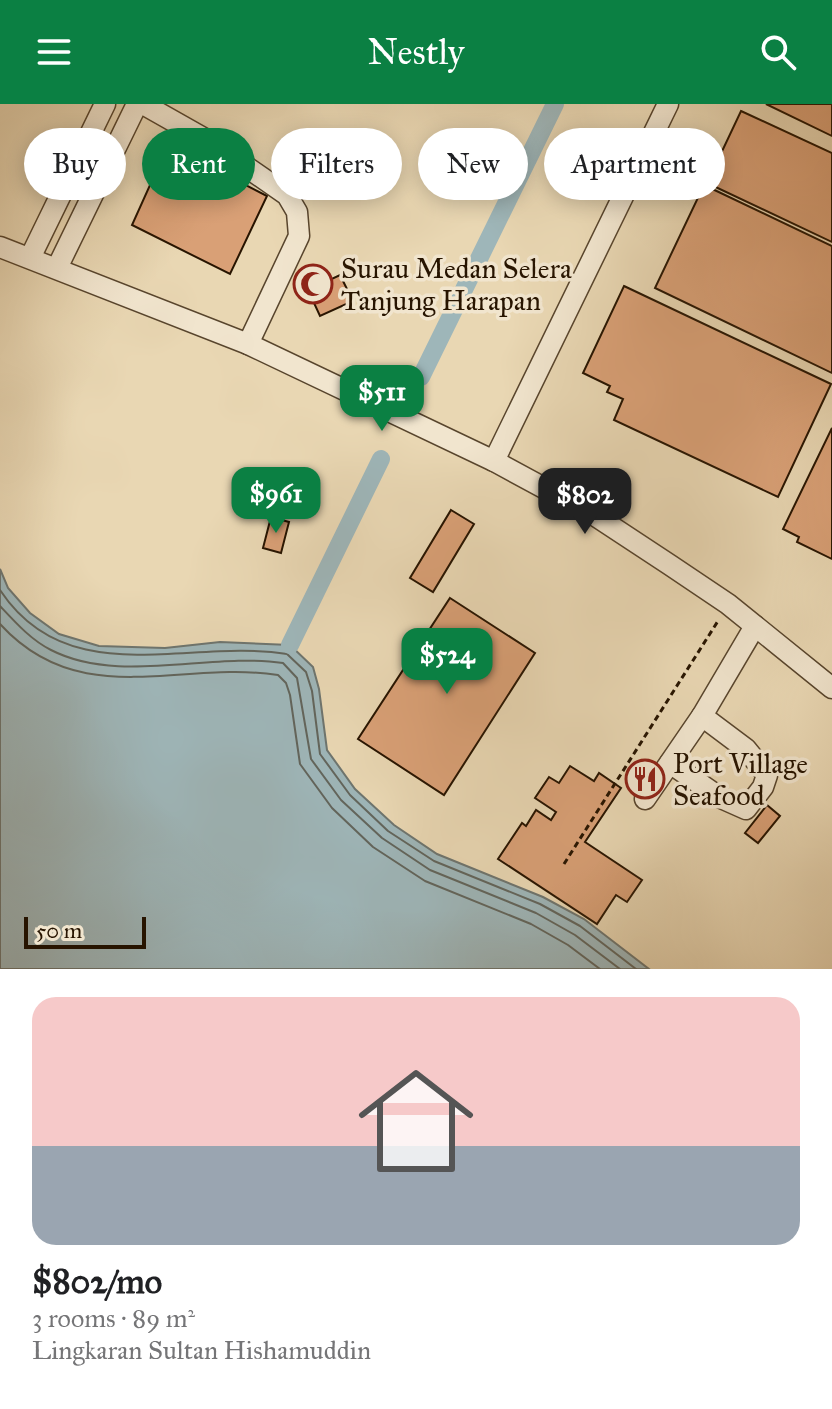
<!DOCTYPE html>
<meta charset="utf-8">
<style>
:root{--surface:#fff;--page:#f2f2f2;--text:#202124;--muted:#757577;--line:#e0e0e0;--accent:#0b8043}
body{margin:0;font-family:"IM FELL Great Primer",serif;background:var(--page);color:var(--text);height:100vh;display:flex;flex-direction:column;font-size:30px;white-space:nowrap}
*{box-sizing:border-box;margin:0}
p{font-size:26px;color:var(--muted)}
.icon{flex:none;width:44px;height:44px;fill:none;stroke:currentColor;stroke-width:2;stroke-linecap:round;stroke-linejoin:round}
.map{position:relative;height:865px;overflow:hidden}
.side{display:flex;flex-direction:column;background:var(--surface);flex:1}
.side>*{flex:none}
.hud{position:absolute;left:24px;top:24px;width:784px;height:72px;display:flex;gap:16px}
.scale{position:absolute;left:24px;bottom:20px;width:122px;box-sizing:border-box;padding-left:8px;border:4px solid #271400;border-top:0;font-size:22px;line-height:28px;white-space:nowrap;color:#271400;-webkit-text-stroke:6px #f1e5ce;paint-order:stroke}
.price{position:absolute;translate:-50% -68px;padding:0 18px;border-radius:16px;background:var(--accent);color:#fff;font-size:26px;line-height:52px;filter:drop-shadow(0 2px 4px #0008)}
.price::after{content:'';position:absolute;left:50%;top:48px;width:24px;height:18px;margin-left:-12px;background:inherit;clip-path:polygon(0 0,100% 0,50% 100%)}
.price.selected{background:#222;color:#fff}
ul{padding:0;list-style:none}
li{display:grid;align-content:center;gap:16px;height:424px;padding:0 32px}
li+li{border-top:2px solid var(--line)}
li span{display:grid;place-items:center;height:248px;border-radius:24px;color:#555}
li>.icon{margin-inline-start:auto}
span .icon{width:144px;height:144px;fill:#fffc;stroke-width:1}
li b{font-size:34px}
.chip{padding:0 28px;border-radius:36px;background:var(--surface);box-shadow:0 4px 20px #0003;font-size:28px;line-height:72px}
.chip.selected{background:var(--accent);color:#fff}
header{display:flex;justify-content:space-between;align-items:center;height:104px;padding:0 32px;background:var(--accent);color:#fff;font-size:36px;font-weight:600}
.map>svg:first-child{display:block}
.water{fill:#9eb6b9;stroke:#6e756f;stroke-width:2}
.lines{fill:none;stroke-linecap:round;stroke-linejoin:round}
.shore{stroke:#62655c;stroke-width:2}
.canal{stroke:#9eb6b9;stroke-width:18}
.building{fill:#d9a076;stroke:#271400;stroke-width:2}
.minor-casing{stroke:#58452d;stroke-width:23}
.path{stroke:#271400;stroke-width:3;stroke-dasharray:6 4;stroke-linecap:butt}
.minor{stroke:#f1e5ce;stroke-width:20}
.labels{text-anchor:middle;stroke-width:7;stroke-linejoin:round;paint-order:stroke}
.poi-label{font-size:28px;fill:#271400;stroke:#f1e5ce;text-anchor:start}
</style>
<header><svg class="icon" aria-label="menu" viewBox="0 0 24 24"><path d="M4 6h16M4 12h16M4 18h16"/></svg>Nestly<svg class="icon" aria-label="search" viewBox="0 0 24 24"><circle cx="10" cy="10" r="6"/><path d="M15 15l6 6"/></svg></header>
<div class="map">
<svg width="832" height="865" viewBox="0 0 832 865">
<rect width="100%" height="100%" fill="#e9d7b3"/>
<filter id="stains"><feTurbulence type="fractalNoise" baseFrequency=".0025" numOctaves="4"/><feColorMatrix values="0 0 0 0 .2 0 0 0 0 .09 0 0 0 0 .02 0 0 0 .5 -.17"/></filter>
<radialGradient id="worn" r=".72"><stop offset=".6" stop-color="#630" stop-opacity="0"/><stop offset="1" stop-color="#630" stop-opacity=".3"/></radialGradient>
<!-- water -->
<polygon class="water" points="0,465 8,484 30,509 59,530 99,542 165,544 220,538 290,541 313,563 319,585 327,646 355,685 394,721 437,750 543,793 584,815 649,865 0,865"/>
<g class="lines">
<!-- shore -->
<g class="shore">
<path d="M0,486C68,589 188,534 287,550L306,568L312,587L320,650L350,691L388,727L434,757L540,800L580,822L636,865"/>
<path d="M0,502C15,518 31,536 51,546C119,581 210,548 283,559L297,574L311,655L341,696L382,734L430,766L536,809L575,831L620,865"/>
<path d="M0,520C80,608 179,556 278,571L286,579L290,591L300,660L332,704L373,743L425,777L531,820L568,841L600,865"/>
</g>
<!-- canal -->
<g class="canal">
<polyline points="421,273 555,0"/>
<polyline points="290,541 381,355"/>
</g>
</g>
<!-- building -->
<g class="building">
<polygon points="766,0 832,0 832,32"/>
<polygon points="741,7 832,49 832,138 707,79"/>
<polygon points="168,41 267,92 230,170 132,121"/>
<polygon points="704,81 832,142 832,269 655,184"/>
<polygon points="340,171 353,197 320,212 308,186"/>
<polygon points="624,182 831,280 778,393 614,316 623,295 607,288 610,282 583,269"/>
<polygon points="832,324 832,455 797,438 799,433 783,425"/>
<polygon points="451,406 474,420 433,488 410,474"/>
<polygon points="271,413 289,418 281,449 263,444"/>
<polygon points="450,494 535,549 444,691 358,635"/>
<polygon points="570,662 594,677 599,669 621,684 585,738 642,776 627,798 616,791 597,820 498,755 522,719 526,722 536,706 551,716 556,708 535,694 549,673 559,679"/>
<polygon points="767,701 780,712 758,739 745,729"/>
</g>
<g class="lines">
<defs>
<g id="minor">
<polyline points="143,0 212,39 287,91 297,108 299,132 248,240"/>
<polyline points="0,143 248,240 494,357 594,411 670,461 728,500 832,584"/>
<polyline points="30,154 105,0"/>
<polyline points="57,164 137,0"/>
<polyline points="494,357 668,0"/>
<polyline points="670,659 719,693 746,705 763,683 767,671 746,645 702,612 755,522"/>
<polyline points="645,695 702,612"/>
</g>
</defs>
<!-- minor casing -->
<use href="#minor" class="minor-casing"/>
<!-- path -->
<polyline class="path" points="564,760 718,517"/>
<!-- minor -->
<use href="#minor" class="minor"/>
</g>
<!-- icons -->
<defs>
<symbol id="mosque-ring" viewBox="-11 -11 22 22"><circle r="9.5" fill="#f1e5ce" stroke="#8f2418" stroke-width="1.5"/><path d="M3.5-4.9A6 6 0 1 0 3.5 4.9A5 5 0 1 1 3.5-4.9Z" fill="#8f2418"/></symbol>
<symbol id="restaurant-ring" viewBox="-11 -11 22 22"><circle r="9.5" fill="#f1e5ce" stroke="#8f2418" stroke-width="1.5"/><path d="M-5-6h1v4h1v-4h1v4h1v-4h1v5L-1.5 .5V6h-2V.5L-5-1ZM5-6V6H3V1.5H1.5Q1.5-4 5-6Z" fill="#8f2418"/></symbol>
</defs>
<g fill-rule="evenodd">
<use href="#mosque-ring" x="291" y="158" width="44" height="44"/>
<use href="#restaurant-ring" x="623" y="653" width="44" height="44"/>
</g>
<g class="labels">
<!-- poi labels -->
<g class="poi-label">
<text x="341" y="174">Surau Medan Selera<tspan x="341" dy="32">Tanjung Harapan</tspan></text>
<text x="673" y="669">Port Village<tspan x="673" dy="32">Seafood</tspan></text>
</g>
</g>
<rect width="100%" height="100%" filter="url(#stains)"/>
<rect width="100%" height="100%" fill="url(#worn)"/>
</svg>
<div class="scale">50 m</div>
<b class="price" style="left:382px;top:329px">$511</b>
<b class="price" style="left:276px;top:431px">$961</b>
<b class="price selected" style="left:585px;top:432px">$802</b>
<b class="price" style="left:447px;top:592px">$524</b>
<div class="hud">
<a class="chip">Buy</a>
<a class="chip selected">Rent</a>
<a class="chip">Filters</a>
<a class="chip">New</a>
<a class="chip">Apartment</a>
</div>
</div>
<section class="side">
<ul>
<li><span style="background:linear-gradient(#f6c9c9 60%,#9aa5b1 0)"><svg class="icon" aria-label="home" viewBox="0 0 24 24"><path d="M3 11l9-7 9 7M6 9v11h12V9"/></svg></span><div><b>$802/mo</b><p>3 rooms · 89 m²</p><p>Lingkaran Sultan Hishamuddin</p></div></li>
</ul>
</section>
